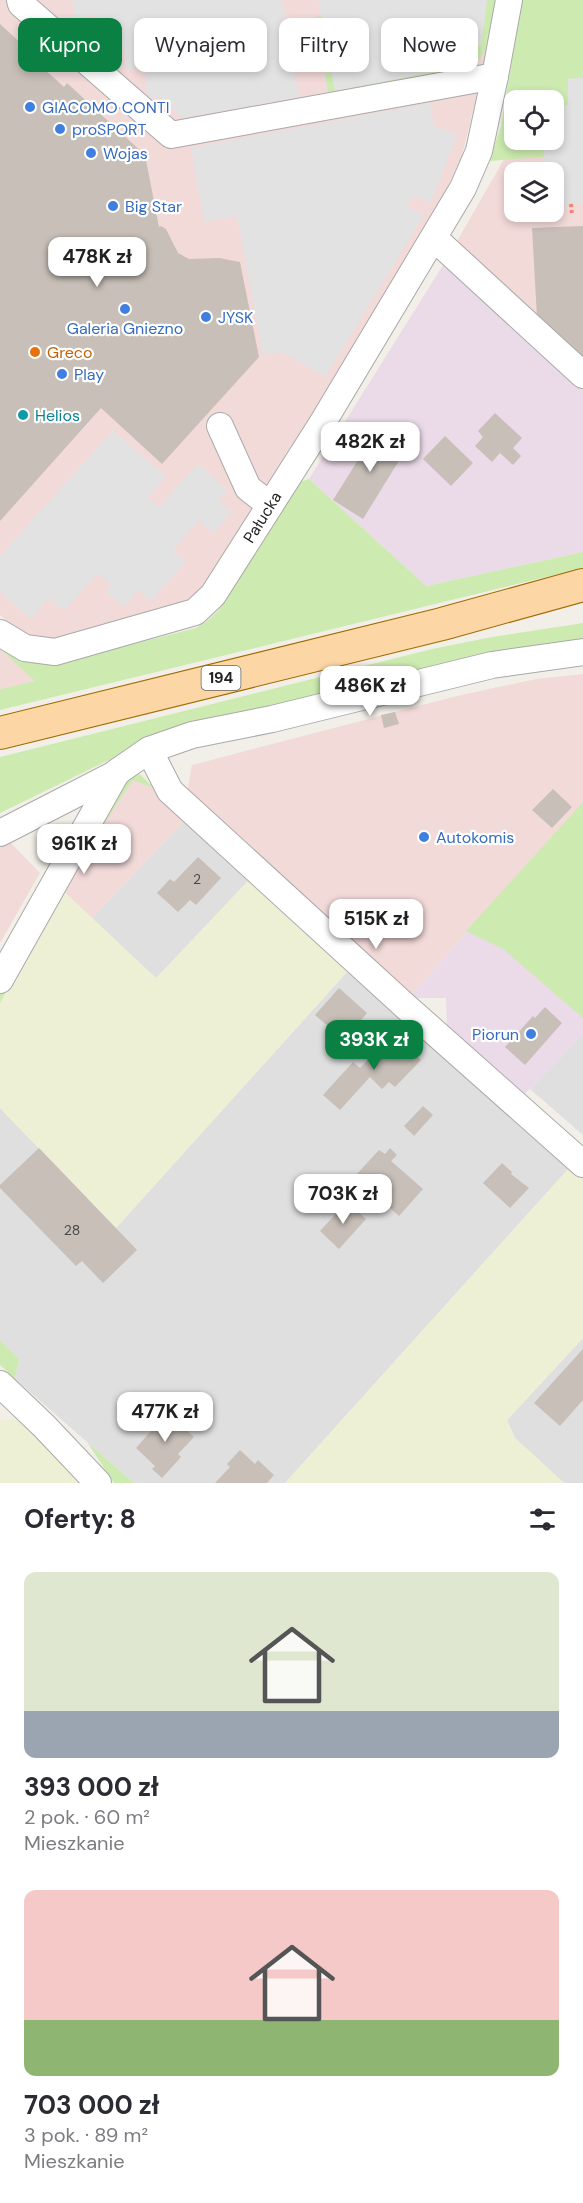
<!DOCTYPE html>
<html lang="pl">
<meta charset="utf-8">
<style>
:root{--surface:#fff;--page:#f2f2f3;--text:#2b2b33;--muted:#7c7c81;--accent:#0b8043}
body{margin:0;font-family:"DM Sans",sans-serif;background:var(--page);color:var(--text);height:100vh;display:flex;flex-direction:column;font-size:22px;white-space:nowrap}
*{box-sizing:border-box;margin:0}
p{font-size:20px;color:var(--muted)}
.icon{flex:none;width:33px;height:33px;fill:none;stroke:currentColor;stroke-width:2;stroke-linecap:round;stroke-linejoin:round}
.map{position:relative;height:1483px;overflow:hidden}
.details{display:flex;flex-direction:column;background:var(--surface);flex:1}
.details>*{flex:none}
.hud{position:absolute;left:18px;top:18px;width:548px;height:54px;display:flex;gap:12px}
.fabs{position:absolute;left:504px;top:90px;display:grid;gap:12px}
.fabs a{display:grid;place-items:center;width:60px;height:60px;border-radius:12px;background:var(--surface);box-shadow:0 3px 9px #0003;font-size:30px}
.price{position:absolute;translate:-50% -51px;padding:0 14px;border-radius:12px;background:#fff;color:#222;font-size:20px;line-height:39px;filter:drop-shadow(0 2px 3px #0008)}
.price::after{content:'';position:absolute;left:50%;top:36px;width:18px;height:14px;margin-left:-9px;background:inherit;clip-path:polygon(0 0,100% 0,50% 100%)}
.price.active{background:var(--accent);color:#fff}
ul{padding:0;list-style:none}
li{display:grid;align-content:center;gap:12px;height:318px;padding:0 24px}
li span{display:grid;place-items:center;height:186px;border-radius:12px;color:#555}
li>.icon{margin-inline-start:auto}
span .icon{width:108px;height:108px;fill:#fffc;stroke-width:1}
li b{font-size:26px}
h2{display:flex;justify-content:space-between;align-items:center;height:72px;padding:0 24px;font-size:26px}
.pill{padding:0 21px;border-radius:12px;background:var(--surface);box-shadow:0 3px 9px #0003;font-size:21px;line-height:54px}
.pill.active{background:var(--accent);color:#fff}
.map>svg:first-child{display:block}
.residential{fill:#e0dfdf}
.commercial{fill:#f2dad9;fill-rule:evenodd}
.industrial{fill:#ebdbe8}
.farmland{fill:#eef0d5}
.grass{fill:#cdebb0}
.parking{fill:#e2e2e2}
.building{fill:#c7bfb8}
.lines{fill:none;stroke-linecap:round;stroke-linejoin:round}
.minor-casing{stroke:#a9a9a9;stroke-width:28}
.major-casing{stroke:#a06b00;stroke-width:34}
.path{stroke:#fa8072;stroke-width:4;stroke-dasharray:3 3;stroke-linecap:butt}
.minor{stroke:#fff;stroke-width:26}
.major{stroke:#fcd6a4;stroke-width:32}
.shop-dot{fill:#3f7fe0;stroke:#fff;stroke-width:2}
.food-dot{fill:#e8710a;stroke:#fff;stroke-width:2}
.culture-dot{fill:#0f9aa8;stroke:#fff;stroke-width:2}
.labels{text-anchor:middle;stroke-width:4.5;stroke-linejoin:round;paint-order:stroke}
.number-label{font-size:14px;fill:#4b4948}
.shield{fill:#fff;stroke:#646464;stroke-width:1.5}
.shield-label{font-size:15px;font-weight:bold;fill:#222}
.shop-label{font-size:16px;fill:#366cbe;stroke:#fff;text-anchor:start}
.food-label{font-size:16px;fill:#c56008;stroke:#fff;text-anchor:start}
.culture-label{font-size:16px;fill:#0d838f;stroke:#fff;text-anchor:start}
.street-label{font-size:16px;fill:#222;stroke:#fff}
</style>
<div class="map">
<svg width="583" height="1483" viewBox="0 0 583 1483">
<rect width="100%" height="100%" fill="#f2efe9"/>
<!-- residential -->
<g class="residential">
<polygon points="184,821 248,881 156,979 92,918"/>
<polygon points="347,972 570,1167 285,1483 134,1483 15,1379 19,1359 0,1340 0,1108 116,1228"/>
<polygon points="583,1034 583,1135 530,1089"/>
<polygon points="583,1338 583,1483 564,1483 515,1438 507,1420"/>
</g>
<!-- commercial -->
<g class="commercial">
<polygon points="0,0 496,0 489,44 462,156 441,201 313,416 200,595 190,602 59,639 32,638 16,630 0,615"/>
<path d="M583,23V391L445,262L515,140H554V100ZM514,172H554V212H514Z"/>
<polygon points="0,650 1,650 36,681 0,689"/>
<polygon points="583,674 583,802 408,998 187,792 192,765 457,696 536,679"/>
<polygon points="133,779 155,789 184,821 92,918 61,889"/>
<polygon points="0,832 40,873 0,943"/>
</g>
<!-- industrial -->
<g class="industrial">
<polygon points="445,262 583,391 583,552 426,586 309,479"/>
<polygon points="583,802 583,1034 525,1094 447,1030 446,998 408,998"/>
</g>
<!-- farmland -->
<g class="farmland">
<polygon points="248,881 347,972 116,1228 0,1108 0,1003 61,889 156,978"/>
<polygon points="570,1167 583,1179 583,1338 507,1420 515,1438 564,1483 285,1483"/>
<polygon points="13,1419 24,1424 81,1483 0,1483 0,1420"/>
</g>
<!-- grass -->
<g class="grass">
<path d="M487,0H496C491,30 494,54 464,70L332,93L328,91L325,74L332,73L335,90L462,66L458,43L481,45Z"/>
<polygon points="522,0 583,0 583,78 568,79 568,106 554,106 554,100 514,100 514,140 543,140 544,157 489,161 501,126"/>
<polygon points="321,16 328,51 321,52 315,17"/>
<polygon points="309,479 426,586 583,552 583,568 0,710 0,689 35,681 1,650 16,657 50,665 196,628 206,622 219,610 299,482"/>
<polygon points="583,623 583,641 435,666 147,736 111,759 0,813 0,757 432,649 492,637"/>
<polygon points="134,774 141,775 155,789 133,780 61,889 0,1003 0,991 119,786"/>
<polygon points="583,802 583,1018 503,949 466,931"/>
<polygon points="0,1340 19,1359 15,1379 0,1365"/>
<polygon points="87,1442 134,1483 114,1483"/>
</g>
<!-- parking -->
<g class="parking">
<polygon points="72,0 282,0 299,97 182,118 161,97 149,99 143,67 127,70 122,41 102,45 96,15 76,19"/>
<polygon points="318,0 487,0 481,46 458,43 463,66 335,91"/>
<polygon points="583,78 583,204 554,205 554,172 545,172 543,140 554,140 554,106 568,105 568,79"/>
<polygon points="430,103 434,126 457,135 431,203 414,196 407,206 423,216 325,377 282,352 263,355 237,216 204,222 191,148"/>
<polygon points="113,430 166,477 148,497 159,507 198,464 228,490 219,500 232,512 213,533 199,520 173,550 186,562 151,601 138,590 124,607 106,591 111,585 98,573 64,611 49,598 31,619 0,592 0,556"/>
</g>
<!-- building -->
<g class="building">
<polygon points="0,24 25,47 23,50 64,87 67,83 145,155 159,227 161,226 166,229 178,253 189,259 219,258 240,262 259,357 162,464 101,408 0,521"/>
<polygon points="583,226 583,359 537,317 532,228"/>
<polygon points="495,413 522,438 513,448 521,456 513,465 500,453 492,462 475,446 483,437 478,431"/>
<polygon points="378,428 408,446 363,519 333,500"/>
<polygon points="445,436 473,463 451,486 423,459"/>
<polygon points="395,712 399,724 384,728 381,715"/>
<polygon points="553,789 572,807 552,828 532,810"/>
<polygon points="198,857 221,878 196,905 190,900 178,912 157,893 170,879 174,882"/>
<polygon points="339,988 367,1013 357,1025 365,1031 352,1047 315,1015"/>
<polygon points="545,1007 562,1023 525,1065 505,1047 533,1016 535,1018"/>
<polygon points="393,1034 421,1060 395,1087 389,1082 382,1089 370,1077 340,1110 323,1095 353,1062 360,1068"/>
<polygon points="423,1106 433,1115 414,1136 404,1126"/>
<polygon points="39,1148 137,1250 103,1283 82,1261 76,1266 0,1188 0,1185"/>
<polygon points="390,1148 397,1155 391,1161 423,1189 399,1216 355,1176 379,1150 385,1154"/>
<polygon points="502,1163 512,1172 511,1174 529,1188 510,1208 483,1183"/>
<polygon points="347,1202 366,1219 339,1249 320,1231"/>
<polygon points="583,1349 583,1400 560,1426 534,1403"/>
<polygon points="164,1409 194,1437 178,1454 181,1457 162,1478 152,1469 155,1466 136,1448 151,1431 147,1428"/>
<polygon points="240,1450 255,1464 258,1460 274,1475 267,1483 215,1483 230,1467 227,1464"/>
</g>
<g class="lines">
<defs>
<g id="minor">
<polyline points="20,0 21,4 171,135 495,76"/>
<polyline points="434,238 583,375"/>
<polyline points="220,426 248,488 270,505"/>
<polyline points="0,633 25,648 55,652 195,612 213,595 323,422 463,188 479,151 495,76 509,0"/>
<polyline points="149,750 170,791 404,1005 583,1164"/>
<polyline points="0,833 117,773"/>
<polyline points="0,980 117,772 149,750 192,735 272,719 492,665 583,652"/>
<polyline points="0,1384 44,1426 98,1483"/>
</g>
<polyline id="major" points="0,733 442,624 583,585"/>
</defs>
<!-- minor casing -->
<use href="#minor" class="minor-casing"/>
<!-- major casing -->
<use href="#major" class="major-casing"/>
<!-- path -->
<g class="path">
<polyline points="44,68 50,61"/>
<polyline points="571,204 572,215"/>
</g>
<!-- minor -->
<use href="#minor" class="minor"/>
<!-- major -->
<use href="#major" class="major"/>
</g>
<!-- markers -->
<g class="shop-dot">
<circle cx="30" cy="107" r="6"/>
<circle cx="60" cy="129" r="6"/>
<circle cx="91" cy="153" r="6"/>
<circle cx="113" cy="206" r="6"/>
<circle cx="125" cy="309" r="6"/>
<circle cx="206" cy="317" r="6"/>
<circle cx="62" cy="374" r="6"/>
<circle cx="424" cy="837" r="6"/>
<circle cx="531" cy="1034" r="6"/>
</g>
<circle class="food-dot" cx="35" cy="352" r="6"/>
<circle class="culture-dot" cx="23" cy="415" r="6"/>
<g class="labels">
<!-- number labels -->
<g class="number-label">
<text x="197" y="884">2</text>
<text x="72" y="1235">28</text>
</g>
<!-- shield labels -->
<rect class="shield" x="201.5" y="666" width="39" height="24" rx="4.5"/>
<g class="shield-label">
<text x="221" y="683">194</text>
</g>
<!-- shop labels -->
<g class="shop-label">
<text x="42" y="113">GIACOMO CONTI</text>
<text x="72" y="135">proSPORT</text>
<text x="103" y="159">Wojas</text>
<text x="125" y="212">Big Star</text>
<text x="218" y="323">JYSK</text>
<text x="125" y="334" text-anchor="middle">Galeria Gniezno</text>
<text x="74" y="380">Play</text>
<text x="436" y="843">Autokomis</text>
<text x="519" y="1040" text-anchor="end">Piorun</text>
</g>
<!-- food labels -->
<g class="food-label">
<text x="47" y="358">Greco</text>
</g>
<!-- culture labels -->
<g class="culture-label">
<text x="35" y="421">Helios</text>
</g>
<!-- street labels -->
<g class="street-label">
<text transform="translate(262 517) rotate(-58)" y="6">Pałucka</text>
</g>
</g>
</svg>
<div class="fabs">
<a><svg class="icon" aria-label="locate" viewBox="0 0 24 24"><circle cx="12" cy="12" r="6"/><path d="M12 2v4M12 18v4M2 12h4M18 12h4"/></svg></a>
<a><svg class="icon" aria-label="layers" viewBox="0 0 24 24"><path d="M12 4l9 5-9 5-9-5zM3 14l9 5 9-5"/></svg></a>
</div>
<b class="price" style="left:97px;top:288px">478K zł</b>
<b class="price" style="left:370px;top:473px">482K zł</b>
<b class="price" style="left:370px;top:717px">486K zł</b>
<b class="price" style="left:84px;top:875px">961K zł</b>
<b class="price" style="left:376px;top:950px">515K zł</b>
<b class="price active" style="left:374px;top:1071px">393K zł</b>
<b class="price" style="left:343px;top:1225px">703K zł</b>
<b class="price" style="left:165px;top:1443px">477K zł</b>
<div class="hud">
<a class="pill active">Kupno</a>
<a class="pill">Wynajem</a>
<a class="pill">Filtry</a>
<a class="pill">Nowe</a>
</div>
</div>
<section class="details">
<h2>Oferty: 8<svg class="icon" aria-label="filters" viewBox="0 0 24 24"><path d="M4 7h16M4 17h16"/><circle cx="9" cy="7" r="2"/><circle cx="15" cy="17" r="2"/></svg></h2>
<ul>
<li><span style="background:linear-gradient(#dfe7d0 75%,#9aa5b1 0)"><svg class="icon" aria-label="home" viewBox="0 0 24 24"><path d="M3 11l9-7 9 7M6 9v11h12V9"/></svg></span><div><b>393 000 zł</b><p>2 pok. · 60 m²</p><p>Mieszkanie</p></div></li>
<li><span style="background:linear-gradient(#f6c9c9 70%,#8fb573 0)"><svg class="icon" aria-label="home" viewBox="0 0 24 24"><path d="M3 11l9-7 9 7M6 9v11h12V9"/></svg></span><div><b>703 000 zł</b><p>3 pok. · 89 m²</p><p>Mieszkanie</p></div></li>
</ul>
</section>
